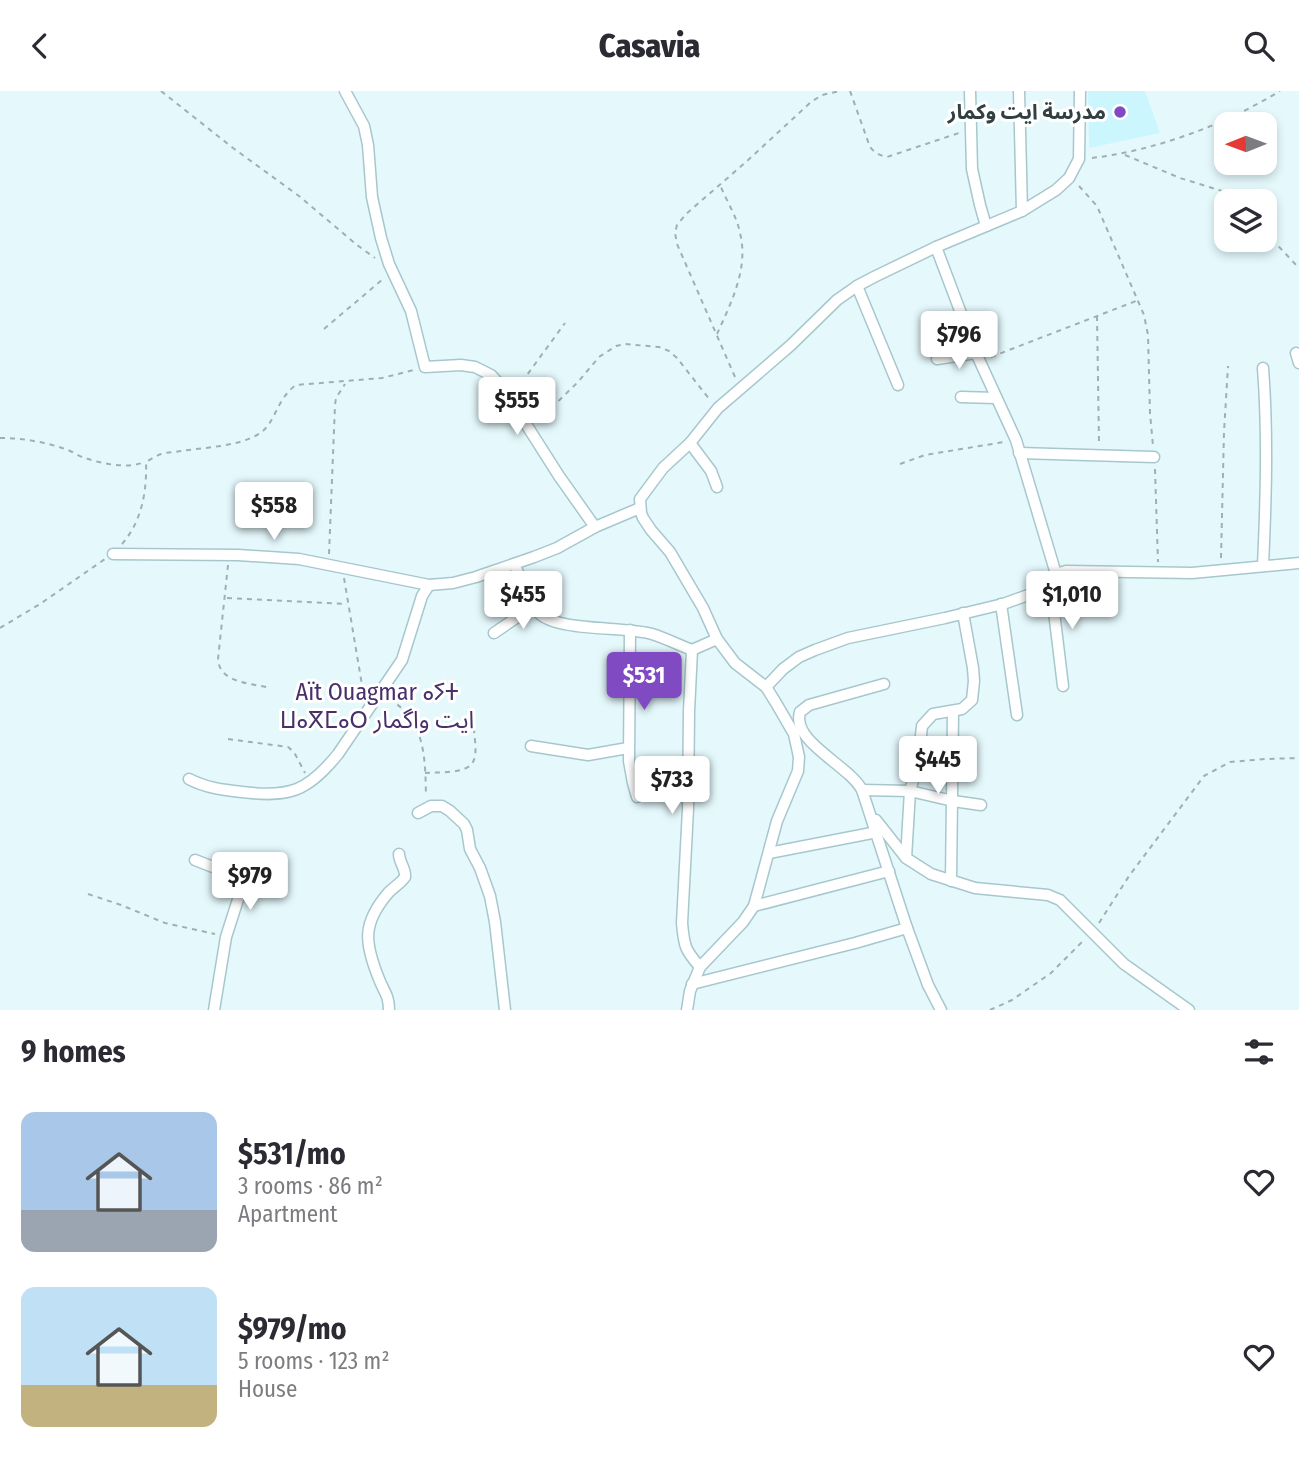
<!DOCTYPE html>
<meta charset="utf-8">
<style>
:root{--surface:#fff;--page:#f7f7f7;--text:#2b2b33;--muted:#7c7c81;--accent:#804bc2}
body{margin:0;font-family:"Fira Sans Condensed","Noto Sans Arabic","Noto Sans Tifinagh",sans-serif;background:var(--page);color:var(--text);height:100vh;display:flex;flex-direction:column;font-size:26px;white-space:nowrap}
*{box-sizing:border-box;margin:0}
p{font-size:23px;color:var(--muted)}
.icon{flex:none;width:38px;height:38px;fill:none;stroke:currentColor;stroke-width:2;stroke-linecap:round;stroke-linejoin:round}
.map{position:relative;height:919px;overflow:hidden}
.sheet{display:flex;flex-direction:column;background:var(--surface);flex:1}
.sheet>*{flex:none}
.needle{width:46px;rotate:269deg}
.tools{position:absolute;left:1214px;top:21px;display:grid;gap:14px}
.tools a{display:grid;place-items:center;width:63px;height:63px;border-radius:14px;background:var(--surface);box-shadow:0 4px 10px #0003;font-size:35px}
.price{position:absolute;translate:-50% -60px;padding:0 16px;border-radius:7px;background:#fff;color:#222;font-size:23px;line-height:46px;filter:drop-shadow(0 2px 4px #0008)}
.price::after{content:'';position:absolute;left:50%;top:42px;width:21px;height:16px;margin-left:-10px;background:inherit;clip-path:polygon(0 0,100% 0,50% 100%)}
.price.on{background:var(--accent);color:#fff}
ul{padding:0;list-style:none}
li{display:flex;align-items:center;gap:21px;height:175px;padding:0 21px}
li span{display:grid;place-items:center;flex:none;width:196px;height:140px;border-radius:14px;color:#555}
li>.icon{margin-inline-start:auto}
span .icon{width:84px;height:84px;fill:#fffc;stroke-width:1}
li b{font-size:30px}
h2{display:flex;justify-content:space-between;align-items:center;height:84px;padding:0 21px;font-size:30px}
header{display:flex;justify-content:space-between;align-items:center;height:91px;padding:0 21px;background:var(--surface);font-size:32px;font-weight:800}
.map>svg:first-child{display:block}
.built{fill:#cbf6fe}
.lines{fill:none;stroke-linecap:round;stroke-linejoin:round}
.minor-casing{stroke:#a7c7cd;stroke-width:13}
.path{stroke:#9fb0b3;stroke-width:2;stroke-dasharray:5 5;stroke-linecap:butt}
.minor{stroke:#fff;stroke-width:10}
.poi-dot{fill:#804bc2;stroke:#fff;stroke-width:2.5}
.labels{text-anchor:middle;stroke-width:6;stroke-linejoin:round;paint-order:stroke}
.poi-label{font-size:21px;font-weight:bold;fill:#324042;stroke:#fff;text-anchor:end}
.quarter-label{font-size:24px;fill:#48306a;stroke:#fff}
</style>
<header><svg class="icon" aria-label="back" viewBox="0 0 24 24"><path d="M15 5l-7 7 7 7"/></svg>Casavia<svg class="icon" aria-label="search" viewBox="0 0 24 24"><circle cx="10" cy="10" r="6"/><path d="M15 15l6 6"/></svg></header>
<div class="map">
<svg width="1299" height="919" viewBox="0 0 1299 919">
<rect width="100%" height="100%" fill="#e5f9fd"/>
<!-- built -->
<polygon class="built" points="1088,0 1145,0 1160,42 1089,57"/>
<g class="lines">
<defs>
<g id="minor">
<polyline points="345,0 364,35 368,54 372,106 381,147 389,173 411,220 425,276 461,274 475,276 491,284 503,297 559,385 595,436"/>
<polyline points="970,0 972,78 980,114 986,135"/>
<polyline points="1019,0 1022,120"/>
<polyline points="936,156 976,262 1016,349 1056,483"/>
<polyline points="857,195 898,294"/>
<polyline points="1296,262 1299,272"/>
<polyline points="937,268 976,262"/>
<path d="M1263,277C1268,343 1266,408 1263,475"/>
<polyline points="961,306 996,307"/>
<polyline points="690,352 711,380 717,396"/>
<polyline points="1019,362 1154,366"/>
<polyline points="113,463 238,464 299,468 429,494"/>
<path d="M514,473C520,485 531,513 539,522C557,541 625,535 652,543C665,547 679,554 692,559L717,548"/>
<polyline points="1050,488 1063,595"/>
<polyline points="1001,513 1017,624"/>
<polyline points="630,539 629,670 633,692 637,706"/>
<polyline points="494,542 535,514"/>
<path d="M692,559L689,620L688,718L682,832C684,855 685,859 700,876"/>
<path d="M884,593L809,614L800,621C791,651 849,674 862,699L907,837L928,894L941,919"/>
<polyline points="766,596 783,578 799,566 815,559 848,547 945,527 1003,513 1031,503 1056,483 1066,480 1192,482 1299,472"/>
<polyline points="531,655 588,664 628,657"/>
<path d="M189,688C206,697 224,699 242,701C290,707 308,700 338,663L402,569L422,505L429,494L453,492L476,486L534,466L557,457L595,436L640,417"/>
<polyline points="862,699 910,700 953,710 981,714"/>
<polyline points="418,722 431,715 442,715 450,720 464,733 467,739 470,758 480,777 490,805 495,831 505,919"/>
<polyline points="876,729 906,767 931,783 975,797 1048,804 1060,809 1124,873 1189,919"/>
<polyline points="769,762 877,741"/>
<polyline points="906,767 910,700 918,672 922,635 933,623 962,618 972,609 974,590 973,577 963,522"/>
<polyline points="195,769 213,776 237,783 241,790 242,796 226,846 214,919"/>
<polyline points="951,790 953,620"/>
<polyline points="754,815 889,780"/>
<polyline points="692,893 855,852 907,837"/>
<path d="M389,919C389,904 384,901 379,888C364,851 362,832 389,801C394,796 401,792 405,786C406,778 399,771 399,763"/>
<polyline points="687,919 690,900 700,876 743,831 754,815 777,730 798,680 799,666 794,643 776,612 766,596 735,572 717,548 703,517 670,461 651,439 643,427 641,422 640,408 663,377 690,352 718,317 791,254 837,209 857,195 874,186 936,156 1022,120 1056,99 1069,87 1079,68 1080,0"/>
</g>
</defs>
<!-- minor casing -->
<use href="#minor" class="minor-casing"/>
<!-- path -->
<g class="path">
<polyline points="161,0 233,57 299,105 357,154 375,167"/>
<path d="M850,0L870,56C875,62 879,64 887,66L959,42"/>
<polyline points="1125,64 1180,87 1222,100 1237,110"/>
<path d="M1092,67C1157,59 1224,34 1280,0"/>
<polyline points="1079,95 1097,115 1144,224 1148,244 1150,322 1153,355"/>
<polyline points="1265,141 1299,177"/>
<polyline points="1097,225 1099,352"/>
<polyline points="324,238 383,188"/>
<path d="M717,243C731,212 749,177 740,142C737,126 727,111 721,96"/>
<polyline points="991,266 1136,210"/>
<polyline points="735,286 677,153 675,142 677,134 686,123 746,71 811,11 822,4 840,0"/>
<polyline points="516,299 565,232"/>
<polyline points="537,331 578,291 599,266 616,255 625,253 659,256 669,260 677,267 710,309"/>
<path d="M0,347C22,347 45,351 65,358C72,360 78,365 85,367C103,373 127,378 145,371"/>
<polyline points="900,373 925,364 1004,351"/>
<polyline points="1155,378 1158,471"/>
<path d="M122,453C142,430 147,400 146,371C151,368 156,365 161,363C168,361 175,361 182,360C206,356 235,356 257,344C276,334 275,309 296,294L382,287L414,279"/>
<polyline points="329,463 335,314 336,307 345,293"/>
<polyline points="1221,467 1224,341 1228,275"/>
<path d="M228,474L218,568C219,592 251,592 270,597"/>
<polyline points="344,487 364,606"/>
<polyline points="227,507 347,513"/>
<polyline points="0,537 40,513 105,468"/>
<path d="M389,608C426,630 425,667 426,705"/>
<polyline points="228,648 288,656 294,661 305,682"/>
<path d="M425,682C438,681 467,683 473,671C478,661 474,647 474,637"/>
<polyline points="88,803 121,814 165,832 215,843"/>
<polyline points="1099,832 1129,785 1204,685 1230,671 1266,668 1299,667"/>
<polyline points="990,919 1012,909 1051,882 1084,849"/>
</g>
<!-- minor -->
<use href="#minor" class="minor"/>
</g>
<!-- markers -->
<circle class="poi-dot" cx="1120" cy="21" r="7"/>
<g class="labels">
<!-- poi labels -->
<g class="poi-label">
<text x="1106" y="28">مدرسة ايت وكمار</text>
</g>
<!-- quarter labels -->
<g class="quarter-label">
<text x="377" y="609">Aït Ouagmar ⴰⵢⵜ<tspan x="377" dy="28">ⵡⴰⴳⵎⴰⵔ ايت واگمار</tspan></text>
</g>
</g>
</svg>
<div class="tools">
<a><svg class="needle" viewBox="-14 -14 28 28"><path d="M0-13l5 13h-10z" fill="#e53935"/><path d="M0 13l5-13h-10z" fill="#7c7c81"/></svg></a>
<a><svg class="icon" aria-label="layers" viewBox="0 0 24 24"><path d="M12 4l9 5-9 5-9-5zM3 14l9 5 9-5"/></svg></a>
</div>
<b class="price" style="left:959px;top:280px">$796</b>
<b class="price" style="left:517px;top:346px">$555</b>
<b class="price" style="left:274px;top:451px">$558</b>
<b class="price" style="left:523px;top:540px">$455</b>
<b class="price" style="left:1072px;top:540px">$1,010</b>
<b class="price on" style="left:644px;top:621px">$531</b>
<b class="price" style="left:938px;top:705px">$445</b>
<b class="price" style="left:672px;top:725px">$733</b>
<b class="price" style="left:250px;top:821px">$979</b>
</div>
<section class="sheet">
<h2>9 homes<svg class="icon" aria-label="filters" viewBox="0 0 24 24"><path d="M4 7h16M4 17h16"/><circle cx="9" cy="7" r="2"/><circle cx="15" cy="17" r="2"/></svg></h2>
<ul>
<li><span style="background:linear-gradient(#a9c7e8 70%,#9aa5b1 0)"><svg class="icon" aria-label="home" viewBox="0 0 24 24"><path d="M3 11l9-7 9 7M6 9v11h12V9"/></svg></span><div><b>$531/mo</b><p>3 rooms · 86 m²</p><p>Apartment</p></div><svg class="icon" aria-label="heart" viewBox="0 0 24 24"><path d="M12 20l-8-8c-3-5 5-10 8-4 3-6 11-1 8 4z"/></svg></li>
<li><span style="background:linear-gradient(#bfe0f5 70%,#c2b280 0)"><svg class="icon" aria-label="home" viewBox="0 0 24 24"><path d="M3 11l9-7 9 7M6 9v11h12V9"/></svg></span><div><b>$979/mo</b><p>5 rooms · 123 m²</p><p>House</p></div><svg class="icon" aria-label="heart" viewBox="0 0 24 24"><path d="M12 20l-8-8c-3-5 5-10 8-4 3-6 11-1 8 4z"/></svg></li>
</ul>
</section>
